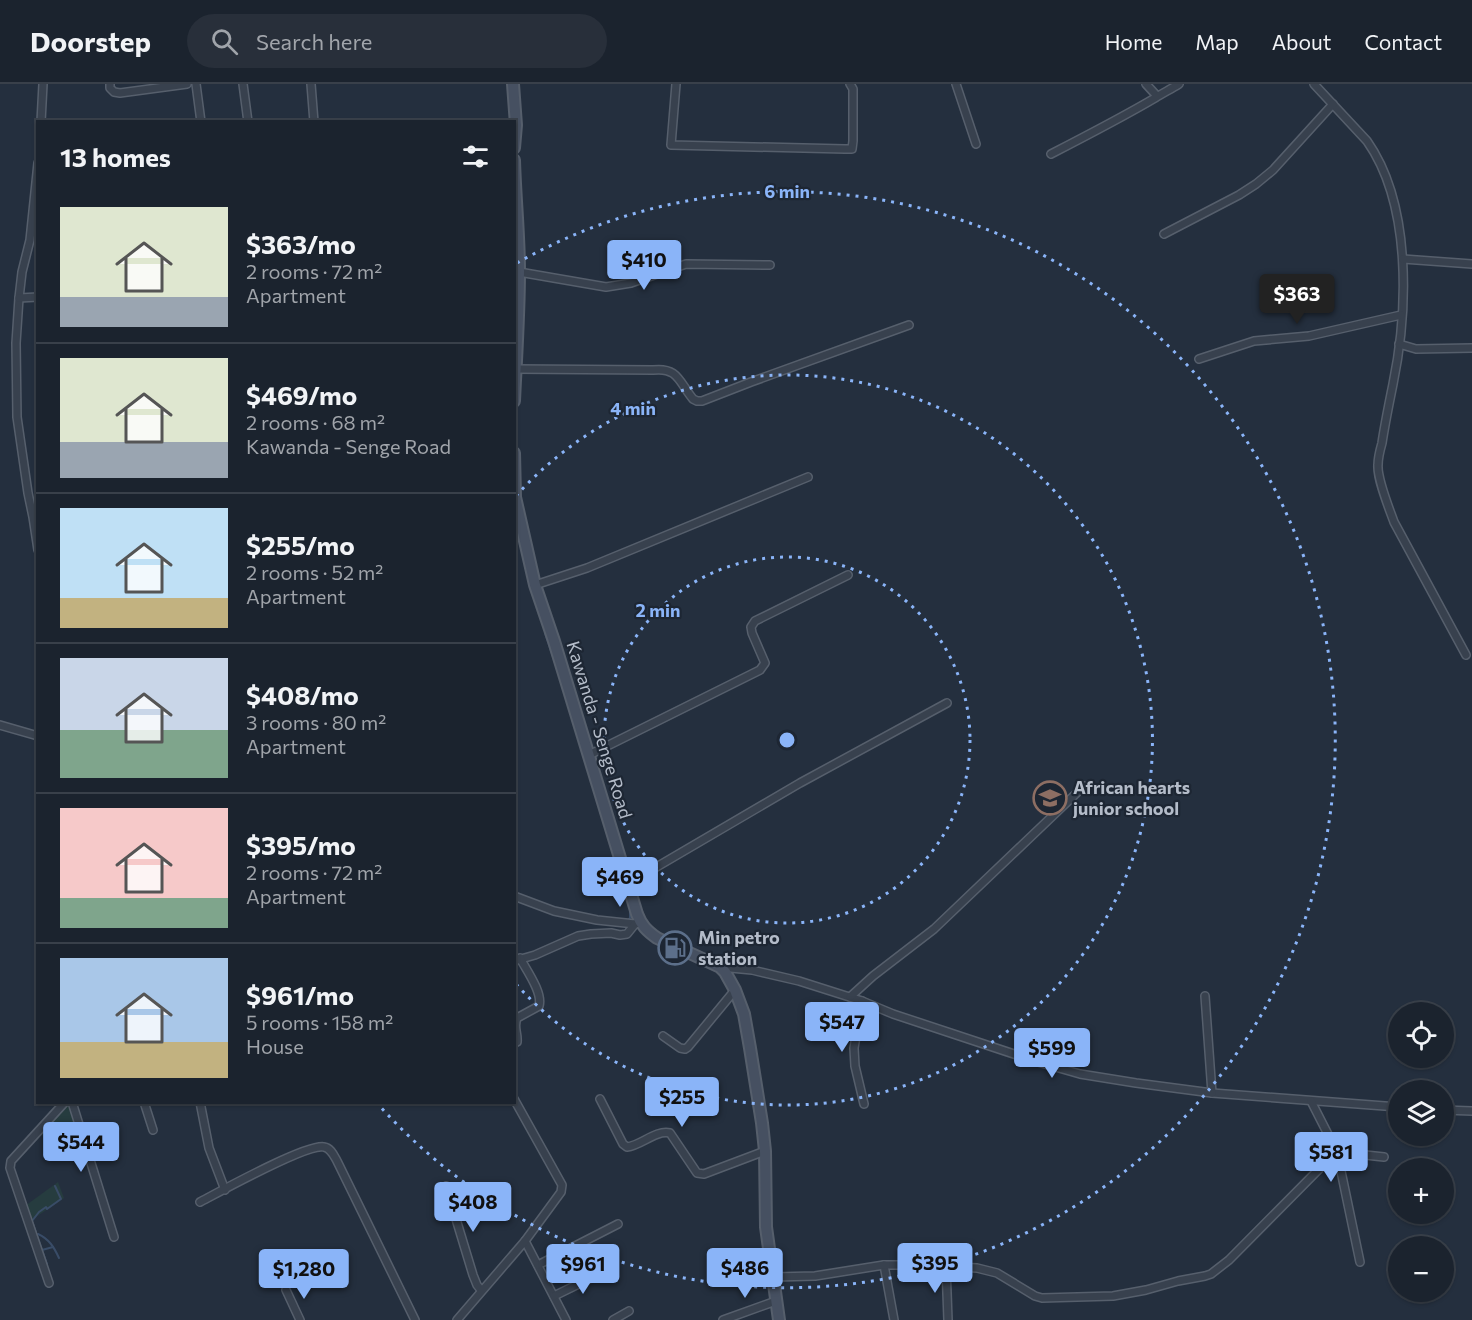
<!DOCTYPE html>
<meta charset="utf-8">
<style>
:root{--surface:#1b232e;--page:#282f3a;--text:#f1f3f6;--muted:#a0a4aa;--line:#39404a;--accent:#8ab4f8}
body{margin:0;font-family:Commissioner,sans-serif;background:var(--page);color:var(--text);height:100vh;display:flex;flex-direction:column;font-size:22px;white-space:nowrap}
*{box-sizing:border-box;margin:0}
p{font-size:20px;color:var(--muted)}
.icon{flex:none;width:33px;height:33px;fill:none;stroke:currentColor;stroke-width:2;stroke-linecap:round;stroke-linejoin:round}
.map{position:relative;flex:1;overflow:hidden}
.sheet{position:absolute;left:36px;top:36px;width:480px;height:984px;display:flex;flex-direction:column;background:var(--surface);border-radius:0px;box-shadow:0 2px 4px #0004,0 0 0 2px var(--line)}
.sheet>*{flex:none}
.buttons{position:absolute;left:1388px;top:918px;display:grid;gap:12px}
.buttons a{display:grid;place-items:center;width:66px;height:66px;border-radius:50%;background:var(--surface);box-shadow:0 2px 4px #0004,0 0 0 2px var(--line);font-size:30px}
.price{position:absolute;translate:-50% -51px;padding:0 14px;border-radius:6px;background:var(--accent);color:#111;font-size:20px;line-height:39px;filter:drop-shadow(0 2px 3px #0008)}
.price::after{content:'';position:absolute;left:50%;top:36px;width:18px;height:14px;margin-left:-9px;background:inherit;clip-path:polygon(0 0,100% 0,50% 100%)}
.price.active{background:#222;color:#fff}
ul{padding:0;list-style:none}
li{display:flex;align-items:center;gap:18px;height:150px;padding:0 24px}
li+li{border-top:2px solid var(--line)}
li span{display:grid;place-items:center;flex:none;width:168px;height:120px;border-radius:0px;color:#555}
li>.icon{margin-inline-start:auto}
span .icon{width:72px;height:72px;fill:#fffc;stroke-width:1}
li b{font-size:26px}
h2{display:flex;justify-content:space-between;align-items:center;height:72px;padding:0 24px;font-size:26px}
header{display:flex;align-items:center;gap:36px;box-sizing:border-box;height:84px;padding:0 30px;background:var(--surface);border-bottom:2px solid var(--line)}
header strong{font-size:28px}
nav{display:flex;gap:33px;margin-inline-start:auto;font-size:21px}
.search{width:420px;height:54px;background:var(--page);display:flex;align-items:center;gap:15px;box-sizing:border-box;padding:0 21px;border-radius:33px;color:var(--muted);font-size:22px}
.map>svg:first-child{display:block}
.green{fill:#263c3f}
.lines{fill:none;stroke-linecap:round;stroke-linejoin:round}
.stream{stroke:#394c67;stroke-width:2}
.street-casing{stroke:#565f6c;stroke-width:10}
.secondary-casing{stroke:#565f6c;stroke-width:14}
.street{stroke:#38414e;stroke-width:7}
.secondary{stroke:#465061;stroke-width:10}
.ring{fill:none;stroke:#8ab4f8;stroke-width:3;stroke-dasharray:3 6}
.labels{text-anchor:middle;stroke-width:4.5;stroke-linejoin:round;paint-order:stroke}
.street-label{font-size:18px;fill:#b4bcc9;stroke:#1d2633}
.poi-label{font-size:18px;font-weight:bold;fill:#b4bcc9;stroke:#1d2633;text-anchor:start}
.centre{fill:#8ab4f8;stroke:#1d2633;stroke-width:3}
.ring-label{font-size:18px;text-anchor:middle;font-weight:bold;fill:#8ab4f8;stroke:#1d2633;stroke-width:4.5;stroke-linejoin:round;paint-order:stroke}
</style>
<header>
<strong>Doorstep</strong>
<div class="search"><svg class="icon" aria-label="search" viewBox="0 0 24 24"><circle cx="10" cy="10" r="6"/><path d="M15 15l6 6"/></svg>Search here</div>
<nav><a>Home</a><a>Map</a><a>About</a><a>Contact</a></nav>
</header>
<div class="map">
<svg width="1472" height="1236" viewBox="0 0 1472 1236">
<rect width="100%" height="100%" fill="#242f3e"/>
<!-- green -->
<g class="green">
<polygon points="67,1019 69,1019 75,1038 47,1065 41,1047"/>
<polygon points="58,1098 64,1114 30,1137 25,1122"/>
</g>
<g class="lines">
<!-- stream -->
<g class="stream">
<polyline points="508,0 509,12"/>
<polyline points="514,437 520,457"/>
<polyline points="545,549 563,603"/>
<polyline points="618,788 627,816"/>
<polyline points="625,836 628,836 630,834 630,825"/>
<path d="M38,1150C49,1155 54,1163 59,1174"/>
<polyline points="42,1166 53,1163"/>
<polyline points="47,1180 32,1137 39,1128 46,1123 47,1125 61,1115 55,1102"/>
</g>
<defs>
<g id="street">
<polyline points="110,0 110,4 114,8 120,9 187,0"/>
<polyline points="196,0 201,38"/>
<polyline points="243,0 248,38"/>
<polyline points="311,0 314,38"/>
<polyline points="676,0 671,61 845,65 852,65 853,57 853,5 850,0"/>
<polyline points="956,0 976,60"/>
<polyline points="1146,0 1157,12"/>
<path d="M1314,0L1367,57C1412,121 1408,227 1393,300C1389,320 1385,339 1382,359C1380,366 1378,374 1378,381C1377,395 1389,424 1394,438L1466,571"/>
<polyline points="41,38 43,0"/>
<path d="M1051,70C1086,52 1121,34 1155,14C1163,9 1171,5 1179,0"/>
<polyline points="38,79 30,156 22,188 19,214 16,259 17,333 28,409 33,433 38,466"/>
<polyline points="1164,150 1239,111 1256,100 1273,86 1333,20"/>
<polyline points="1403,175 1472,180"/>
<polyline points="519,188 606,203 631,199 686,180 770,181"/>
<polyline points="19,214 38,213"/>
<polyline points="1399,260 1416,265 1472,264"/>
<polyline points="1199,275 1254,257 1309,252 1401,231"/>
<path d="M515,285L653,286C678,283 679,298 693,315L697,317H702L751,298L909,241"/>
<polyline points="535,501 587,484 808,393"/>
<polyline points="0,641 38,652"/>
<polyline points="589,671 760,586 765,579 752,549 751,543 755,537 848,491"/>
<polyline points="626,796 648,788 800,699 947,619"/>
<polyline points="514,812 554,827 597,836 635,840 638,839"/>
<polyline points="514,877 535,871 578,852 591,850 611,849 620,851 627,850 635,840"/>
<polyline points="720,883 752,886 799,897 862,917 893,930 1038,978 1080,990 1136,999 1212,1009 1398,1023"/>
<polyline points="1205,912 1212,1009"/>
<polyline points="850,913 873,892 934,845 1084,702"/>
<polyline points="862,917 854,964 855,982 864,1020"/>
<polyline points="663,952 680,964 685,965 688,963 735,906"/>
<path d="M514,959L517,958C518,949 513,943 517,934L539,922C543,909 527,887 520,874"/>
<path d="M600,1015L623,1060L627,1063C642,1061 655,1046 670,1049L697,1089L704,1090L765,1067"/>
<polyline points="1311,1017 1337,1068 1360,1178"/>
<polyline points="72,1018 114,1153"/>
<polyline points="144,1018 153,1046"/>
<polyline points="200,1018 209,1064 225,1106"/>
<polyline points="1443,1026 1472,1027"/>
<polyline points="446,1102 473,1191 477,1201 481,1206"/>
<path d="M200,1118C219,1108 308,1059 324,1063C331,1064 334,1072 337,1077L415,1236"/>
<polyline points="525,1157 566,1236"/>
<polyline points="538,1181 618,1140"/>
<polyline points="884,1181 894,1236"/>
<polyline points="946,1182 948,1236"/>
<polyline points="774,1193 815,1192 884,1181 915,1181 977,1184 997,1189 1035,1212 1042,1214 1113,1212 1146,1206 1178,1197 1205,1192 1211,1190 1229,1176 1333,1071 1337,1068 1384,1073"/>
<polyline points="49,1199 10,1084 11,1077 65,1018"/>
<polyline points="286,1206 300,1236"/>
<polyline points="554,1212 601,1189"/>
<polyline points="457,1236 525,1157 561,1108 562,1101 514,1015"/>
<polyline points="613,1236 629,1227"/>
<polyline points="723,1236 776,1217"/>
</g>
<g id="secondary">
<polyline points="513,0 516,41 514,64"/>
<path d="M514,76C515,113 519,150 519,187C519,230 516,273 514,317"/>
<path d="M514,369L515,413L535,501L554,557L637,830C641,841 647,847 657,854L720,883L725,888L735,906L744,930L750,964L762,1039L765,1067L766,1143L779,1236"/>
</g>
</defs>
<!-- street casing -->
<use href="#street" class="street-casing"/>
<!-- secondary casing -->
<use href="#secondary" class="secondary-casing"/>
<!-- street -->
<use href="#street" class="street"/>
<!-- secondary -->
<use href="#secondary" class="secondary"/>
</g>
<!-- distance rings -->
<g class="ring">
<circle cx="787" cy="656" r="183"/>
<path d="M516 412A365 365 0 1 1 516 900"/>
<path d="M517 179A548 548 0 1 1 377 1019"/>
</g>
<!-- icons -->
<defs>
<symbol id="school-ring" viewBox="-11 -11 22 22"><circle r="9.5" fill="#1d2633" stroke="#8d6e63" stroke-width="1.5"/><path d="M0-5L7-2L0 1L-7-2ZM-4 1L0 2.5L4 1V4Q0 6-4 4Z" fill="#8d6e63"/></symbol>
<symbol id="fuel-ring" viewBox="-11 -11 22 22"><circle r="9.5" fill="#1d2633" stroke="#5c6f8a" stroke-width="1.5"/><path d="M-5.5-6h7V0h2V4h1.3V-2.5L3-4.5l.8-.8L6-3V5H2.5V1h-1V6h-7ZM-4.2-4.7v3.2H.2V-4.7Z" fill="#5c6f8a"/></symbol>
</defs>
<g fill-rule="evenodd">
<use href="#school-ring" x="1031" y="695" width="38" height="38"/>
<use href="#fuel-ring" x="656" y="845" width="38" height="38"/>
</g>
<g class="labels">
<!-- street labels -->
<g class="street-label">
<text transform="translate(599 646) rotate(73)" y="6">Kawanda - Senge Road</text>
</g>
<!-- poi labels -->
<g class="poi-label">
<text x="1073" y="710">African hearts<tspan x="1073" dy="21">junior school</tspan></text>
<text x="698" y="860">Min petro<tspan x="698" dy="21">station</tspan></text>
</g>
</g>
<circle cx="787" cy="656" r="9" class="centre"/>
<g class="ring-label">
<text x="787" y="114">6 min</text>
<text x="633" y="331">4 min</text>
<text x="658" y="533">2 min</text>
</g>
</svg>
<div class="buttons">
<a><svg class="icon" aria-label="locate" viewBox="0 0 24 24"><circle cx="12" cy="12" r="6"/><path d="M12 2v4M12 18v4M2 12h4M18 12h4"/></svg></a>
<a><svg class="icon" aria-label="layers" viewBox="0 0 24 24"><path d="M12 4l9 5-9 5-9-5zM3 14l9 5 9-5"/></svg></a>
<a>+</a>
<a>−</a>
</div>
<b class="price" style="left:644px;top:207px">$410</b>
<b class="price active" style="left:1297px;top:241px">$363</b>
<b class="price" style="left:620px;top:824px">$469</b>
<b class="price" style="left:842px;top:969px">$547</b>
<b class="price" style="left:1052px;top:995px">$599</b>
<b class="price" style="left:682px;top:1044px">$255</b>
<b class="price" style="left:81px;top:1089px">$544</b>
<b class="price" style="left:1331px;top:1099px">$581</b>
<b class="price" style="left:473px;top:1149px">$408</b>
<b class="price" style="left:935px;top:1210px">$395</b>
<b class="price" style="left:583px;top:1211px">$961</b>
<b class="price" style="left:745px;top:1215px">$486</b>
<b class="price" style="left:304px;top:1216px">$1,280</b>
<section class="sheet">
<h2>13 homes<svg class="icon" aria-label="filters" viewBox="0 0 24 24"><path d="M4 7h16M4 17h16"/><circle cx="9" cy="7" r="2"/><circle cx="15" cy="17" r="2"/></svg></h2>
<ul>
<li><span style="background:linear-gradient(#dfe7d0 75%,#9aa5b1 0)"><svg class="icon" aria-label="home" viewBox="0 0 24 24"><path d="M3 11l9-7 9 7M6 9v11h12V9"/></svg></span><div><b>$363/mo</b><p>2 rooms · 72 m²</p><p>Apartment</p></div></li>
<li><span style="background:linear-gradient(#dfe7d0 70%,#9aa5b1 0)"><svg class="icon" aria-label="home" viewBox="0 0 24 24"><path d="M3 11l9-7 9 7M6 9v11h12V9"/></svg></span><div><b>$469/mo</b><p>2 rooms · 68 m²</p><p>Kawanda - Senge Road</p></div></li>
<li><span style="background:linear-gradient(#bfe0f5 75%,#c2b280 0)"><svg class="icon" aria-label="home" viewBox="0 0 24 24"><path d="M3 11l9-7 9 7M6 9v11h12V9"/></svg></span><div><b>$255/mo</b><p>2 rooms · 52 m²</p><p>Apartment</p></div></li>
<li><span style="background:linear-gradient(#c9d6e8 60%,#7fa58c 0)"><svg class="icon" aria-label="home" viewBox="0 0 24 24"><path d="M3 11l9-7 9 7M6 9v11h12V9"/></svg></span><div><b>$408/mo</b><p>3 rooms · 80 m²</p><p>Apartment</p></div></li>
<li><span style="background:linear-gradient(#f6c9c9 75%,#7fa58c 0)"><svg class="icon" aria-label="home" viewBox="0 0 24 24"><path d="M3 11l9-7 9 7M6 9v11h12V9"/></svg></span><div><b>$395/mo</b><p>2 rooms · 72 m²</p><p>Apartment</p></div></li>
<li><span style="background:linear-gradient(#a9c7e8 70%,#c2b280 0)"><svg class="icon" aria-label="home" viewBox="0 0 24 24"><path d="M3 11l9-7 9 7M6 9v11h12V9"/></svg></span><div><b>$961/mo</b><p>5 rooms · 158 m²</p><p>House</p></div></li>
</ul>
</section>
</div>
